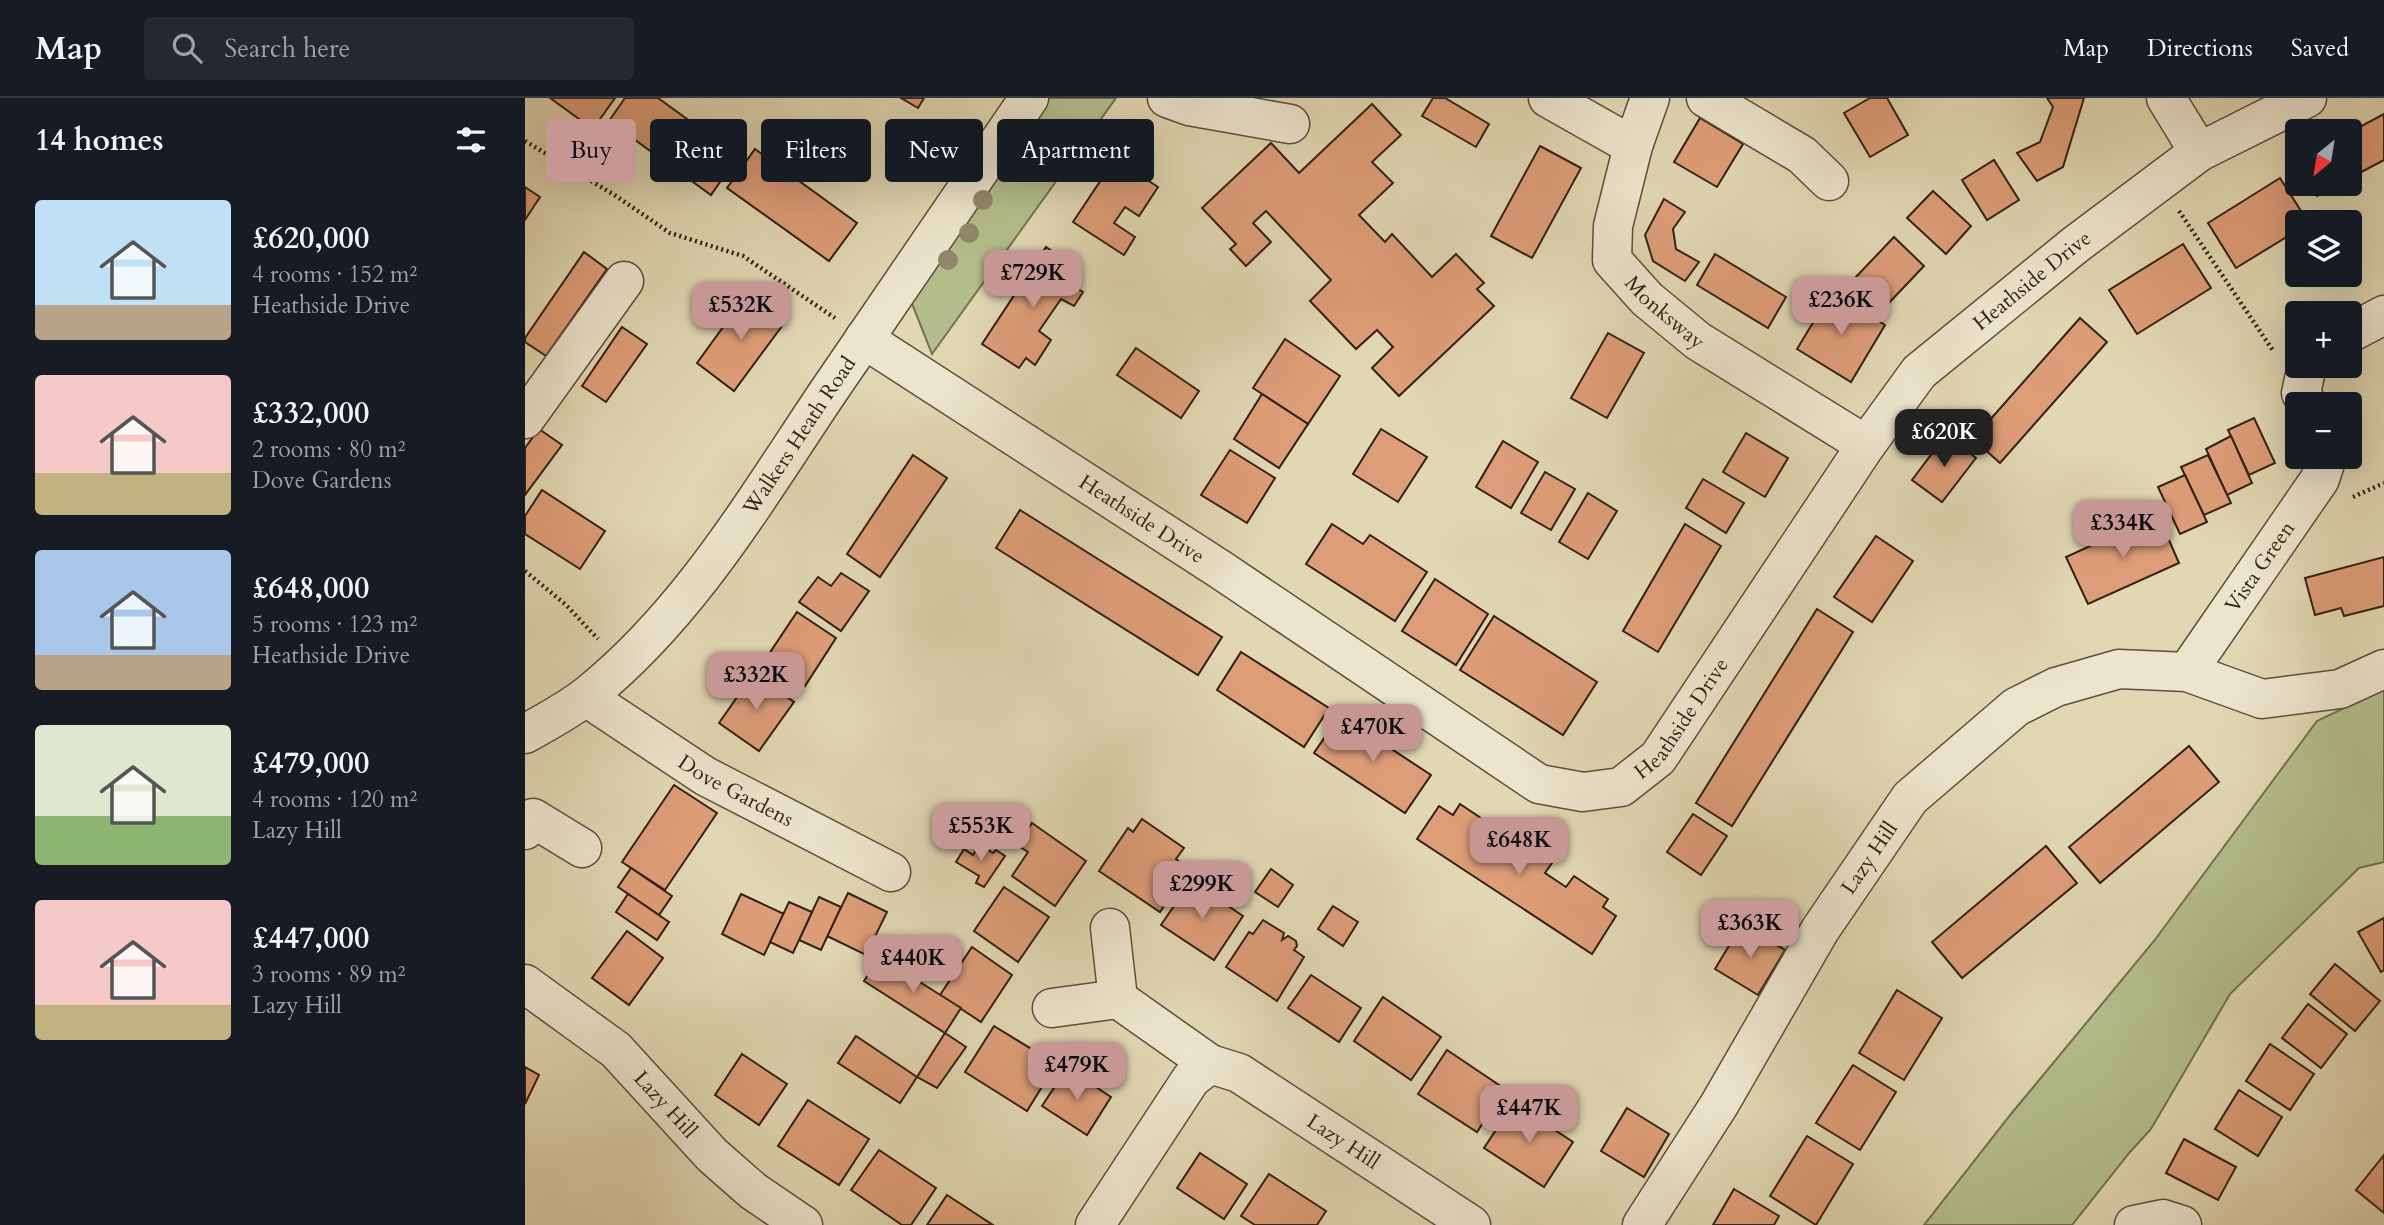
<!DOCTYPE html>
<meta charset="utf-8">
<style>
:root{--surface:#171b24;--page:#242831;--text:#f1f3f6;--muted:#9ea1a6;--line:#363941;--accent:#c59692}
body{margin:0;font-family:Cardo,serif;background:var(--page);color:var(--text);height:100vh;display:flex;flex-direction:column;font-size:26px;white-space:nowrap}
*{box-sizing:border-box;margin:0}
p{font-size:23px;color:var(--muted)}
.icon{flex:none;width:38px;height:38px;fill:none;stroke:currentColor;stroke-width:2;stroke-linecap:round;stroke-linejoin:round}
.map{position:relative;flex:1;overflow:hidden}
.side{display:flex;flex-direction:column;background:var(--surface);width:525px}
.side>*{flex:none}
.guide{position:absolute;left:21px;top:21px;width:665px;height:63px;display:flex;gap:14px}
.needle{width:46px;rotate:210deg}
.buttons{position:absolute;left:1760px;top:21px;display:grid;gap:14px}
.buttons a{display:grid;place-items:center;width:77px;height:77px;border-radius:7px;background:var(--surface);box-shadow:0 7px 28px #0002;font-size:35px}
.price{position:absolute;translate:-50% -60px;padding:0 16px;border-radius:14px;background:var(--accent);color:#111;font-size:23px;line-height:46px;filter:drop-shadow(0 2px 4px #0008)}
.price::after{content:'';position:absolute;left:50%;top:42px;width:21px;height:16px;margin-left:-10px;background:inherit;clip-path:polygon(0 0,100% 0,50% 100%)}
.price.selected{background:#222;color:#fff}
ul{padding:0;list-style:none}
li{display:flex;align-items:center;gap:21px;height:175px;padding:0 35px}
li span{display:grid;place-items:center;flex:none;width:196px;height:140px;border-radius:7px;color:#555}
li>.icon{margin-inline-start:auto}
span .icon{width:84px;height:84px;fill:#fffc;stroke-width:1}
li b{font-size:30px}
h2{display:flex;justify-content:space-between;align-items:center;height:84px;padding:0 35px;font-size:30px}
.tag{padding:0 24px;border-radius:7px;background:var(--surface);box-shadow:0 7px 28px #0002;font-size:24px;line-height:63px}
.tag.selected{background:var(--accent);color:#111}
header{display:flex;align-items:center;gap:42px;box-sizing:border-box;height:98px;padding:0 35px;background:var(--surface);border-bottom:2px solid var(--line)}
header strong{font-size:33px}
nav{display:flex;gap:38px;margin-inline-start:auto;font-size:24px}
.search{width:490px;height:63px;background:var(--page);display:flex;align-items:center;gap:18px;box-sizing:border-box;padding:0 24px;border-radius:7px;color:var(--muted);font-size:26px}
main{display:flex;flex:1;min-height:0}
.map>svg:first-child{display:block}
.green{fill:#b3be8c;stroke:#727050;stroke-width:2}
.building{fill:#dd9d78;stroke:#322113;stroke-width:2}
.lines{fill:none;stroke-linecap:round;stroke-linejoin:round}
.minor-casing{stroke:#5e4e3b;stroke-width:41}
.path{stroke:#322113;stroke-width:4.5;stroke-dasharray:2 3.5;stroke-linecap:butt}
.minor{stroke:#ece5ce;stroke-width:38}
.tree{fill:#92886c}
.labels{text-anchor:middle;stroke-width:5;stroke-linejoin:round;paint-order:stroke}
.street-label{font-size:21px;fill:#322113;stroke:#ece5ce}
</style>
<header>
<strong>Map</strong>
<div class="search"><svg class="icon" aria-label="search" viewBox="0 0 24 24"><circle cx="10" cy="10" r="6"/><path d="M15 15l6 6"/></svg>Search here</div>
<nav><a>Map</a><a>Directions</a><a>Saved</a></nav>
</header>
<main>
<section class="side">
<h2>14 homes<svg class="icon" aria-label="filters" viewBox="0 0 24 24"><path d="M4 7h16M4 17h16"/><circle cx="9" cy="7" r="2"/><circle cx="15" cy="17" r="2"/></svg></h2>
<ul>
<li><span style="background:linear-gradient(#bfe0f5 75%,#b9a48a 0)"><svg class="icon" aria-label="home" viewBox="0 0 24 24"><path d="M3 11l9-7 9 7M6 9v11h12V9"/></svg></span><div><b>£620,000</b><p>4 rooms · 152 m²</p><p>Heathside Drive</p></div></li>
<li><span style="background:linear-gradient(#f6c9c9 70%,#c2b280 0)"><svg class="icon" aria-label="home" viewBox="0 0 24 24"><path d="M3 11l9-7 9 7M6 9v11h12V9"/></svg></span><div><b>£332,000</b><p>2 rooms · 80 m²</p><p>Dove Gardens</p></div></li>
<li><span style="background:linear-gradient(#a9c7e8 75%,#b9a48a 0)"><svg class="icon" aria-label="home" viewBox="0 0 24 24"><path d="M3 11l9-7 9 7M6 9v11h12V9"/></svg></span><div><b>£648,000</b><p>5 rooms · 123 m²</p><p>Heathside Drive</p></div></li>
<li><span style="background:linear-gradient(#dfe7d0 65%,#8fb573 0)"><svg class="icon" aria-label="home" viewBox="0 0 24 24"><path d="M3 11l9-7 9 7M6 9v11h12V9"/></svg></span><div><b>£479,000</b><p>4 rooms · 120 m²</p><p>Lazy Hill</p></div></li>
<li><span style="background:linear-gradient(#f6c9c9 75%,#c2b280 0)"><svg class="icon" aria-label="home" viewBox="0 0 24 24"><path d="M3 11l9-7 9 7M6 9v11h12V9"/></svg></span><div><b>£447,000</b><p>3 rooms · 89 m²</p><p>Lazy Hill</p></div></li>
</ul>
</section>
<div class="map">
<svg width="1859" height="1127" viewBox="0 0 1859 1127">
<rect width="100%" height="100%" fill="#e1d7b3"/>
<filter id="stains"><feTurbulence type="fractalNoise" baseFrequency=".00286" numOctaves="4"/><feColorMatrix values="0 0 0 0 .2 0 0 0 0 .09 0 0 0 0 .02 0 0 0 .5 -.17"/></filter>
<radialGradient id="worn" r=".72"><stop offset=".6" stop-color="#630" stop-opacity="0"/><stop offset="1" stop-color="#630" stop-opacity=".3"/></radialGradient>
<!-- green -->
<g class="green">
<polygon points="520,0 591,0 407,256 386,203"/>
<polygon points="1859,591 1859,764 1834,770 1705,896 1626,1031 1605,1054 1547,1127 1399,1127 1486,1016 1629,843 1792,623"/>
</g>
<!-- building -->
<g class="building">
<polygon points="25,0 90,0 68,31"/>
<polygon points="100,0 133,0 213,58 186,97 84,23"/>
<polygon points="376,0 399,0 393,10"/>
<polygon points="908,0 920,0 964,26 951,49 897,18"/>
<polygon points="1345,0 1362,0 1383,37 1345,59 1319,15"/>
<polygon points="1522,0 1559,0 1538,69 1512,83 1492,55 1515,44 1528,9"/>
<polygon points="847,6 876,37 847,64 868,85 834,117 860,144 867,136 907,179 931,156 959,185 952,191 969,208 874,298 847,270 868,249 852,232 831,251 785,203 806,182 741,113 728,125 746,144 721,168 705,151 711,146 677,110 746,45 774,75"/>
<polygon points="1859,16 1859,62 1825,80 1825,34"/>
<polygon points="1175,20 1218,46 1192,89 1149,64"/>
<polygon points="1015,48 1056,70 1007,160 966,138"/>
<polygon points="230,51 332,125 304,163 202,90"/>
<polygon points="590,61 633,89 614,118 600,109 589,125 610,139 599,157 548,124"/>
<polygon points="1469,62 1494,102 1462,122 1437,82"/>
<polygon points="1755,80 1783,124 1773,124 1773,132 1711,170 1683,125"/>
<polygon points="1785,86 1815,86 1792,98"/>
<polygon points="0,89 15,99 0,122"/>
<polygon points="1408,93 1446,128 1421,156 1382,120"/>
<polygon points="1139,101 1160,114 1148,131 1151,151 1174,164 1160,183 1128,163 1120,137"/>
<polygon points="1369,139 1399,168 1360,209 1329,181"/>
<polygon points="1658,146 1686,190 1612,236 1584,192"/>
<polygon points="521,149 553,171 544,185 558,194 549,208 536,201 514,233 526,242 510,267 501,260 494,270 457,246"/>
<polygon points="59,154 82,171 21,258 0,244 0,240"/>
<polygon points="1190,156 1261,199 1243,230 1172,187"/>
<polygon points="1306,195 1360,227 1326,284 1272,251"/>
<polygon points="222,196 260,224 209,293 172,265"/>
<polygon points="1555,220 1582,244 1475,365 1448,341"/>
<polygon points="97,229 122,246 81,304 57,288"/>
<polygon points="1083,235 1119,255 1082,320 1046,300"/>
<polygon points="760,241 815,278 783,326 728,290"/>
<polygon points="611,250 674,293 656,320 592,277"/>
<polygon points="737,296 783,326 754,370 709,341"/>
<polygon points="1729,320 1750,365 1724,377 1703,332"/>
<polygon points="14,331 37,347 0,397 0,350"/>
<polygon points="856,331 902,359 873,404 828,376"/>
<polygon points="1221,335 1263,360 1240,399 1198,374"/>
<polygon points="1421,337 1451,360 1417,404 1387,382"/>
<polygon points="1706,338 1727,385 1702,397 1681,351"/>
<polygon points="978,343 1013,364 986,410 951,389"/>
<polygon points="705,352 750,380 722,425 676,397"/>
<polygon points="388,357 422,380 355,479 322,456"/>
<polygon points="1683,357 1706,405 1679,417 1656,369"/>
<polygon points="1020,374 1050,391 1026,432 996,415"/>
<polygon points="1660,377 1682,424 1655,436 1633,389"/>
<polygon points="1178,381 1219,405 1201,435 1161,410"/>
<polygon points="17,392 80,433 55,471 0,436 0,418"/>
<polygon points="1063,395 1092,413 1063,461 1034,444"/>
<polygon points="495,412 697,539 673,577 471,450"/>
<polygon points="1633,417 1654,465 1563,506 1541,459"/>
<polygon points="807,426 838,446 845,437 902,474 870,523 781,466"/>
<polygon points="1160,426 1196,448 1133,554 1098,533"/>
<polygon points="1351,438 1388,463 1347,524 1309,499"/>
<polygon points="1859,459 1859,508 1819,518 1816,510 1790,517 1780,480"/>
<polygon points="316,475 344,493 316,533 274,504 293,479 306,488"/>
<polygon points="910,481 963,516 931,567 877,533"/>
<polygon points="1292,511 1328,534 1207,728 1171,705"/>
<polygon points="272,514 311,540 280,588 240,562"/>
<polygon points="969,518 1072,584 1038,637 935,572"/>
<polygon points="716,554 804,610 779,649 692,592"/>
<polygon points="229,575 269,604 234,653 194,625"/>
<polygon points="815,617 906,677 880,715 789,655"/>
<polygon points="1664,648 1694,684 1575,785 1544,749"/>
<polygon points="149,687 192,715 140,792 97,764"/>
<polygon points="935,706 968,728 962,737 986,753 993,742 1027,765 1020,775 1041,789 1049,778 1083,801 1078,809 1091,818 1067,856 892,741 914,708 928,717"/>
<polygon points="1168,716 1202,738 1176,777 1142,754"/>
<polygon points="617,721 659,750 651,761 664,771 635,814 574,773 603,730 608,734"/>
<polygon points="507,725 561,763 530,808 487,778 503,754 492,747"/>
<polygon points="454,746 468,755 471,752 480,758 459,789 451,785 454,778 431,764 439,751 448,757"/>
<polygon points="1521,748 1552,785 1437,880 1407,844"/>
<polygon points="106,770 147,798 134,817 93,789"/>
<polygon points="746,771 768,787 753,809 730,794"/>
<polygon points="666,783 718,818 689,862 636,827"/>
<polygon points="479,789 524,819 493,864 449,833"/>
<polygon points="323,795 362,814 341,857 302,838"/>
<polygon points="103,796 144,824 132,842 91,814"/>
<polygon points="216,796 259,816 239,857 197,836"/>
<polygon points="294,799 316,809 296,852 274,842"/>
<polygon points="264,804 287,814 268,855 245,844"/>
<polygon points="808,808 833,824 818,848 793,831"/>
<polygon points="1859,820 1859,872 1856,874 1833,834"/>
<polygon points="738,822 759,835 757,842 763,838 771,843 772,848 769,852 779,859 752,903 701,869 724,834 728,836"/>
<polygon points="1217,826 1260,852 1233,897 1190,871"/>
<polygon points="102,833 138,860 104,907 67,880"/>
<polygon points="447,849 487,877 456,924 415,897"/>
<polygon points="355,859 436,910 420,935 339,883"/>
<polygon points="1810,866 1855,903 1830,933 1785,896"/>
<polygon points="786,877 836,910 814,944 763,910"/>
<polygon points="1372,892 1417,920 1379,982 1334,955"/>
<polygon points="858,899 916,939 886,982 829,943"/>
<polygon points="1783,906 1822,936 1796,970 1757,940"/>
<polygon points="469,928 531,966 502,1013 440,974"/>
<polygon points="420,935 441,949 412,990 392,979"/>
<polygon points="331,938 392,979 375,1005 313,965"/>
<polygon points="1745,946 1789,976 1765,1012 1721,983"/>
<polygon points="922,952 980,991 952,1034 893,996"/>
<polygon points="217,956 262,986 234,1027 190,997"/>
<polygon points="1328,967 1371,994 1335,1052 1291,1025"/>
<polygon points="0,969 14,977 0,1006"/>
<polygon points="542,970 586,999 562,1037 517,1008"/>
<polygon points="1714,992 1757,1019 1733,1058 1690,1031"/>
<polygon points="283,1002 344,1041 314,1087 253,1048"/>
<polygon points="989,1005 1048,1044 1019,1089 959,1050"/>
<polygon points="1102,1010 1144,1036 1119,1079 1076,1053"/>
<polygon points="1282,1038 1328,1066 1291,1127 1245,1098"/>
<polygon points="1659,1041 1711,1069 1693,1102 1641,1075"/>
<polygon points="354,1052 411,1090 386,1127 377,1127 326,1092"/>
<polygon points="675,1055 722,1086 699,1121 652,1090"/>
<polygon points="1859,1057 1859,1115 1831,1092"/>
<polygon points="744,1076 801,1113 792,1127 730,1127 716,1118"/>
<polygon points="1209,1091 1254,1118 1249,1127 1188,1127"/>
<polygon points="422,1097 468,1127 402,1127"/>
</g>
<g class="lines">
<defs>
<g id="minor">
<polyline points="642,0 664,8 765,26"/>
<polyline points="1023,0 1108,48"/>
<path id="s1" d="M1125,0L1108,48L1088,128L1087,162L1122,201L1173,243L1341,347"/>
<polyline points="1181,0 1277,57 1304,83"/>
<polyline points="1641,0 1674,54"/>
<polyline points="1825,235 1859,217"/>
<path id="s2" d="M339,241L696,472L1014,686L1058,694L1096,689L1133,660L1341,347L1394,274L1550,147L1674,54L1782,0"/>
<polyline points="1782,268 1776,295 1782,306"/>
<polyline points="0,321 99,183"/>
<path id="s3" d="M1662,574L1795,381L1802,359"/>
<path id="s4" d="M61,599L180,678L366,774"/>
<path id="s5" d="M0,636C21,624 44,612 63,597C165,515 231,401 303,294C370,196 437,98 504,0"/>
<polyline points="0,732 8,720 57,750"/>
<path id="s6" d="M0,886L91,952L187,1057L228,1093L278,1127"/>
<polyline points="593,901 685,966"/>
<polyline points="527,910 593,901 585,830"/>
<path id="s7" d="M570,1127L666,981L685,966L714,975L946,1127"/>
<path id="s8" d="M1117,1127L1194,1007L1295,832L1385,700L1491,609L1531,589L1594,571L1662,574L1737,601L1815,591L1859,571"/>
<polyline points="1609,1127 1638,1121 1657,1127"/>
</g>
</defs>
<!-- minor casing -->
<use href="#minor" class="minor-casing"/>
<!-- path -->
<g class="path">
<polyline points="0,43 91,98 145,135 218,158 310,220"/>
<polyline points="1654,113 1749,254"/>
<polyline points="1828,399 1859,385"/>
<polyline points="0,473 41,507 73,541"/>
</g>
<!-- minor -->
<use href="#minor" class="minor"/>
</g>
<!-- trees -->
<g class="tree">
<circle cx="458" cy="102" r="10"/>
<circle cx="444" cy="135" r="10"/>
<circle cx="423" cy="162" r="10"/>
</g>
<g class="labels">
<!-- street labels -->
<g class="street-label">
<text dy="7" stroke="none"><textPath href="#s2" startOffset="1550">Heathside Drive</textPath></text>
<text dy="7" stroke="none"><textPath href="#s1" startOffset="242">Monksway</textPath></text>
<text dy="7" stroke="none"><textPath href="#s5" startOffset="410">Walkers Heath Road</textPath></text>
<text dy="7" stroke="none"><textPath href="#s2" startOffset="331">Heathside Drive</textPath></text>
<text dy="7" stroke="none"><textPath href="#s3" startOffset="128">Vista Green</textPath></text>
<text dy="7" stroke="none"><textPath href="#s2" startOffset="984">Heathside Drive</textPath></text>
<text dy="7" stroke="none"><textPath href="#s4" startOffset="177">Dove Gardens</textPath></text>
<text dy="7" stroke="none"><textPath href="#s8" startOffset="432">Lazy Hill</textPath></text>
<text dy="7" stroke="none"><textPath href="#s6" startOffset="186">Lazy Hill</textPath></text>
<text dy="7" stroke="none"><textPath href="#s7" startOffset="354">Lazy Hill</textPath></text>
</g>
</g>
<rect width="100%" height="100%" filter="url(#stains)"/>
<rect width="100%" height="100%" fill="url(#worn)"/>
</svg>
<div class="buttons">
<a><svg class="needle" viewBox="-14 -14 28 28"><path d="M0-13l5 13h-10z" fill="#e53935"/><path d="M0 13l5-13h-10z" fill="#9ea1a6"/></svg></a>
<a><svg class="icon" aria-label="layers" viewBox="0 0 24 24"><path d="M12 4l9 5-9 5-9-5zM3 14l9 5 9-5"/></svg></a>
<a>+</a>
<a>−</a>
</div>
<b class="price" style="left:508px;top:212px">£729K</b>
<b class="price" style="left:1316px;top:239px">£236K</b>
<b class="price" style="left:216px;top:244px">£532K</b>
<b class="price selected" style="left:1419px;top:371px">£620K</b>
<b class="price" style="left:1598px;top:462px">£334K</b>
<b class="price" style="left:231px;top:614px">£332K</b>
<b class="price" style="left:848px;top:666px">£470K</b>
<b class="price" style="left:456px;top:765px">£553K</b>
<b class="price" style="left:994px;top:779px">£648K</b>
<b class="price" style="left:677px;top:823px">£299K</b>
<b class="price" style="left:1225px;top:862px">£363K</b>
<b class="price" style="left:388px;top:897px">£440K</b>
<b class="price" style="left:552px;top:1004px">£479K</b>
<b class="price" style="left:1004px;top:1047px">£447K</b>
<div class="guide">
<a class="tag selected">Buy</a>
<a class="tag">Rent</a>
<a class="tag">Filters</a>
<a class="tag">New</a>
<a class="tag">Apartment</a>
</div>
</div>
</main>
